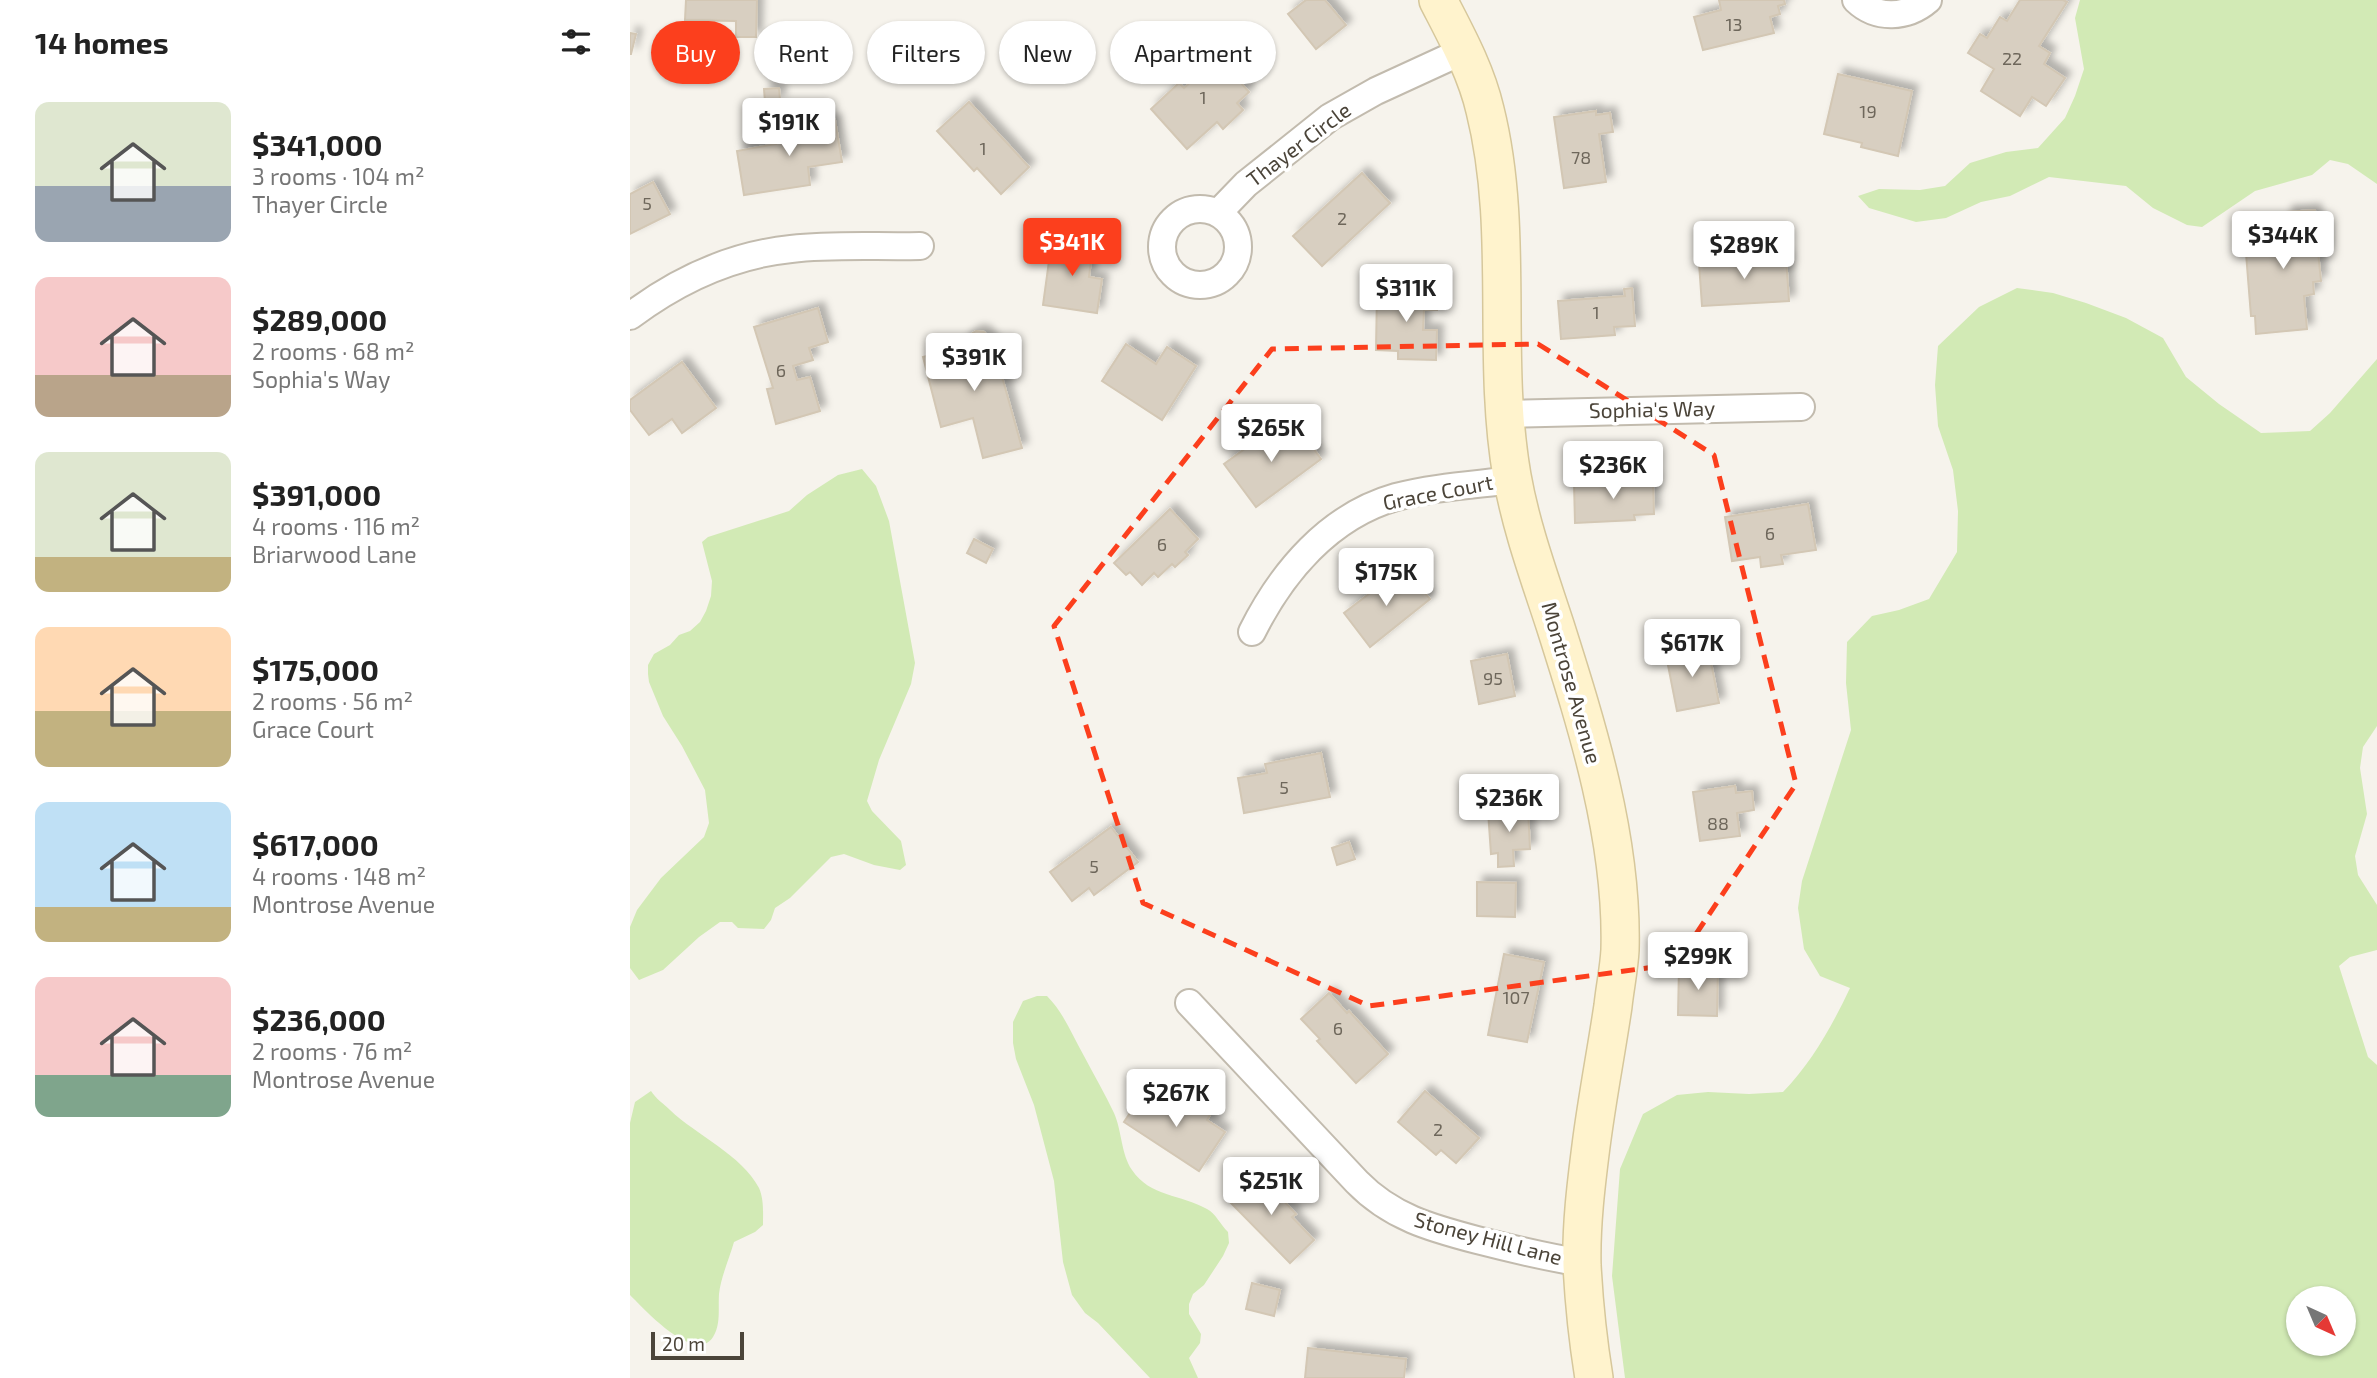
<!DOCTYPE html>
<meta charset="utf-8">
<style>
:root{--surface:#fff;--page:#f2f2f2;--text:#222;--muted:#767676;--accent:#fc3f1d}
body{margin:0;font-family:"Exo 2",sans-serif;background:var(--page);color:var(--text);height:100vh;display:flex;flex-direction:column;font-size:26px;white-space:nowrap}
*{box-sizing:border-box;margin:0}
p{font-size:23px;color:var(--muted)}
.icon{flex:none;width:38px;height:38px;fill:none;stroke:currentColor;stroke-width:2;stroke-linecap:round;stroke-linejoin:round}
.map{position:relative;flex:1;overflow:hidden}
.drawer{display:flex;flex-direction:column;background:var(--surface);width:630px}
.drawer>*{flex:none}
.top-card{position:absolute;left:21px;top:21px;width:665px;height:63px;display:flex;gap:14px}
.needle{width:46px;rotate:136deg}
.controls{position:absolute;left:1656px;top:1286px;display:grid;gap:14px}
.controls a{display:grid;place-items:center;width:70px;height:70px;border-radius:50%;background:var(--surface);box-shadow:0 2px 5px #0004;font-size:35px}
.scale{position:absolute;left:21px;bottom:18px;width:93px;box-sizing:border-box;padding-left:7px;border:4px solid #4b4439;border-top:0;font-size:19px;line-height:24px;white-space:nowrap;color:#4b4439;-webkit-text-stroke:5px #fff;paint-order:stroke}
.price{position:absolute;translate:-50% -60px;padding:0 16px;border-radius:7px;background:#fff;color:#222;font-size:23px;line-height:46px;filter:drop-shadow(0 2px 4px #0008)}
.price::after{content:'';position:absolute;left:50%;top:42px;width:21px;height:16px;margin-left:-10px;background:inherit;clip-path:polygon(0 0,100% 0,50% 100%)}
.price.selected{background:var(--accent);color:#fff}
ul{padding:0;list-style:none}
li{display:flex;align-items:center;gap:21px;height:175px;padding:0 35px}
li span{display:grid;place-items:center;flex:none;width:196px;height:140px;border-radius:14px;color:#555}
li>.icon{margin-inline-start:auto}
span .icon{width:84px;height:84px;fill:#fffc;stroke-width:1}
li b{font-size:30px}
h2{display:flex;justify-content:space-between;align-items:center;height:84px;padding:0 35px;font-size:30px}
.tag{padding:0 24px;border-radius:32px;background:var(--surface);box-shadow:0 2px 5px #0004;font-size:24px;line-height:63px}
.tag.selected{background:var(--accent);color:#fff}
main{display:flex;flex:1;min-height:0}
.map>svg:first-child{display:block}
.green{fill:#d2eab5;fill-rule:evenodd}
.building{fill:#d8cfc1;stroke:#d3c7b4;stroke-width:2;filter:url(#shadow)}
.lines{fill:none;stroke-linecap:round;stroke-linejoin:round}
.street-casing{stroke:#c2bbae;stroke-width:30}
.secondary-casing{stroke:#d6c79b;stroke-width:40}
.street{stroke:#fff;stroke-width:26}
.secondary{stroke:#fff3cd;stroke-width:37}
.marked{fill:none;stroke:#fc3f1d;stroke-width:5;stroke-dasharray:14 9;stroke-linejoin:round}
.labels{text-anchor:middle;stroke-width:7;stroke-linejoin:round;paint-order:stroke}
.number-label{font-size:18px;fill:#6e675b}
.street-label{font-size:21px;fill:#4b4439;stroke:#fff}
</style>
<main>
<section class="drawer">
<h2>14 homes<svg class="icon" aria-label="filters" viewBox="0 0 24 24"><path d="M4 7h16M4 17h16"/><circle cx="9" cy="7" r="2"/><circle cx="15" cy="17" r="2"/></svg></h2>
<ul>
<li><span style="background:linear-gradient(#dfe7d0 60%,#9aa5b1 0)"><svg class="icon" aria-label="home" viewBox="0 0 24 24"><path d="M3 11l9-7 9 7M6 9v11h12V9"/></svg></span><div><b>$341,000</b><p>3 rooms · 104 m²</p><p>Thayer Circle</p></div></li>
<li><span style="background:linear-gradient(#f6c9c9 70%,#b9a48a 0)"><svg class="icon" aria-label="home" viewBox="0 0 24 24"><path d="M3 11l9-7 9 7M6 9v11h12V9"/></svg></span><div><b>$289,000</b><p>2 rooms · 68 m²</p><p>Sophia's Way</p></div></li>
<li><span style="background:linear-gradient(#dfe7d0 75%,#c2b280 0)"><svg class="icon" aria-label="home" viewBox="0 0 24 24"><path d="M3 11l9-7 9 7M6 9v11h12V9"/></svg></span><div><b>$391,000</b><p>4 rooms · 116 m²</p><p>Briarwood Lane</p></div></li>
<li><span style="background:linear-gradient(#ffd9b3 60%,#c2b280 0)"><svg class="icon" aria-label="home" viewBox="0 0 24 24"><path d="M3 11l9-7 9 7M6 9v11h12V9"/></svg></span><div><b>$175,000</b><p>2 rooms · 56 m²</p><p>Grace Court</p></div></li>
<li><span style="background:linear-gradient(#bfe0f5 75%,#c2b280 0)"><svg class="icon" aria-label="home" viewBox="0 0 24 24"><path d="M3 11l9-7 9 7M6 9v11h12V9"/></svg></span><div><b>$617,000</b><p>4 rooms · 148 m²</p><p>Montrose Avenue</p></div></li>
<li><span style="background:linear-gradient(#f6c9c9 70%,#7fa58c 0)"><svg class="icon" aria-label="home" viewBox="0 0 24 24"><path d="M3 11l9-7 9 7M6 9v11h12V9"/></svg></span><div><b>$236,000</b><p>2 rooms · 76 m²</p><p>Montrose Avenue</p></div></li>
</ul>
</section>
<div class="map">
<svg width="1747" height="1378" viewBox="0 0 1747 1378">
<defs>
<filter id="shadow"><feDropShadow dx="6" dy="-6" stdDeviation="3.5" flood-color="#0004"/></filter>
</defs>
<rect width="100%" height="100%" fill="#f6f3ec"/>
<!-- green -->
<g class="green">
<polygon points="1450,0 1747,0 1747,184 1718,164 1700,160 1682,175 1625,191 1572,227 1557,225 1523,208 1496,186 1419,177 1380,196 1351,202 1316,218 1286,222 1239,208 1228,196 1249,189 1290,190 1315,186 1340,163 1376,152 1408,148 1435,118 1445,96 1454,69 1445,18"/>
<path d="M1387,288L1423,293L1456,303L1496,318L1533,338L1556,377L1589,404L1631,433L1680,431L1700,413L1747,359V726L1733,747L1730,768L1737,814L1725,856L1728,875L1747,905V950L1720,957L1709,966L1738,1057L1747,1065V1378H995L982,1276L990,1169L1013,1114L1047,1095L1078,1092L1119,1094L1153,1092C1182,1062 1202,1026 1220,988L1190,976L1174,949L1168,908L1172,881L1221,730L1216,683L1217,642L1242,616L1269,610L1299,599L1327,552L1328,511L1323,470L1308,426L1305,385L1308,346L1349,307ZM1668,1298H1713V1344H1668Z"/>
<polygon points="232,469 246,486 259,521 285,663 281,684 249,760 237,801 242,811 271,841 276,865 270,870 244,865 214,854 201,857 160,898 145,908 141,920 134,929 108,928 102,922 90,922 69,937 33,970 9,980 0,968 0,927 7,910 31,878 74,837 79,823 75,790 52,746 33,716 19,682 18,674 18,665 24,654 40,645 49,635 60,631 70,622 76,611 81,596 82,581 72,542 78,537 159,511 177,495 208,475"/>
<path d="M407,996H417C434,1013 442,1035 454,1056C464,1075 475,1094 484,1113C492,1131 491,1154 502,1170C520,1197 551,1194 577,1209C586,1214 590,1224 598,1232L599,1243L593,1256L574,1285L563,1294L559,1304V1314L571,1334L570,1343L559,1358L568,1378H520L468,1323L455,1313L442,1295L433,1262L424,1181L404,1105L386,1059L383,1043V1022L393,1001Z"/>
<path d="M21,1091C26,1099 33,1103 40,1110C66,1135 112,1155 129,1188C134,1199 133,1213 133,1225L125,1232L104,1242C99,1259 91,1277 89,1294C88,1309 91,1324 83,1337C65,1365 14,1309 0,1295V1123L5,1102Z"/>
</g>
<!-- building -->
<g class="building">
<polygon points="56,0 127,0 126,37 106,37 106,21 55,20"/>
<polygon points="676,0 695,0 716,25 686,49 658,14"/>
<polygon points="1089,0 1154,0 1155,4 1148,6 1150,14 1140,17 1144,33 1073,50 1064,17 1091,10"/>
<polygon points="1390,0 1433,0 1437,2 1409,46 1420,53 1414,64 1435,78 1416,106 1402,97 1390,116 1351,91 1364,69 1338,53 1350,34 1357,38 1370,17 1377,21"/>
<polygon points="0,33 6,34 1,54 0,54"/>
<polygon points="588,57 619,92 607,103 613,110 593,129 587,122 557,149 521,109 549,83 554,88"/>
<polygon points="1208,74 1282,91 1268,156 1231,147 1232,143 1194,134"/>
<polygon points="149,88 150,100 135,102 134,89"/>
<polygon points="339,102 399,167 371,194 347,168 344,171 307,131"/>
<polygon points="966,111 966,115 980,113 983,132 969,134 976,182 934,188 924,117"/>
<polygon points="205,120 212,162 178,167 180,185 114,195 107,151 146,144 144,130"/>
<polygon points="732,173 760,203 692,266 663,236"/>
<polygon points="23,182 40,214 0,234 0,194"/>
<polygon points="1685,210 1687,230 1694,229 1695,251 1688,252 1691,281 1683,282 1684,294 1674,296 1677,329 1626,334 1625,316 1621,316 1614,228 1657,224 1656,212"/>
<polygon points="422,239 463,245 459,277 472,279 467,313 413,305"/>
<polygon points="1125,253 1125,259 1156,257 1159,301 1072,306 1069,263 1104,261 1103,254"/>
<polygon points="784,288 807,288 807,310 794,310 793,330 807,330 806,360 768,359 768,351 746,350 747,292 784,293"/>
<polygon points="1002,288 1005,326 984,327 985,335 931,339 928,301 995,296 994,289"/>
<polygon points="188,308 198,342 179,348 183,360 163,366 167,380 180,377 190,411 146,424 137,389 143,388 124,327"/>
<polygon points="346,331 354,332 362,341 392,448 353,458 343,418 311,427 293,357 333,346 335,338"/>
<polygon points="496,344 526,364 537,347 566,366 532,420 472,381"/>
<polygon points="52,362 86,408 52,433 42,419 19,435 0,410 0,400"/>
<polygon points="645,427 656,442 671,431 691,459 626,507 594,464"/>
<polygon points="1023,479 1024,514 1004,515 1005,520 945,523 944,483"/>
<polygon points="1178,504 1186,550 1151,555 1153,564 1131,567 1130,557 1102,561 1095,517"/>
<polygon points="540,509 568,539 555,552 558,555 545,567 542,564 528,577 524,573 512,585 500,572 496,575 484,563"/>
<polygon points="344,539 363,549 356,563 337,553"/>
<polygon points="777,571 800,599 740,647 714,613 756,581 759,586"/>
<polygon points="1078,647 1089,703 1047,711 1036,655"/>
<polygon points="877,654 885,696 849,704 841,661"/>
<polygon points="691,753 700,797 614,813 608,778 637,773 635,764"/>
<polygon points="1105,786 1106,793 1122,791 1124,810 1107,813 1110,836 1070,841 1063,792"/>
<polygon points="898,809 900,849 883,850 884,866 868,867 868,853 861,854 858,811"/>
<polygon points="481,827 508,862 464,895 459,888 442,901 420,872"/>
<polygon points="719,842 725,859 707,865 702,848"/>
<polygon points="847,882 886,883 885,917 847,916"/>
<polygon points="874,954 914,962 897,1042 858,1035"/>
<polygon points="1049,967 1088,969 1087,1016 1048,1015"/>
<polygon points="699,993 717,1013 719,1011 758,1054 726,1083 687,1041 690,1039 671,1019"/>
<polygon points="515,1090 543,1108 548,1101 565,1112 568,1107 580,1115 577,1120 595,1132 569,1171 494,1122"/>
<polygon points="795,1091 849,1138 826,1163 811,1150 806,1155 768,1122"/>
<polygon points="626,1173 640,1187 644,1183 655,1194 651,1198 666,1214 662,1217 684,1240 660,1263 598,1200"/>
<polygon points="622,1283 650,1290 644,1316 616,1309"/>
<polygon points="678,1348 776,1359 774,1378 675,1378"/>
</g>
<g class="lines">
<defs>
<g id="street">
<path d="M1226,0C1247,20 1277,18 1298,0"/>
<circle cx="570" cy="247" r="38"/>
<polyline points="588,213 616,184 700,117 746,91 833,51"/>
<path d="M0,316C48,280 102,255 161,249C204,244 247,247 290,246"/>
<polyline points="873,414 1171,407"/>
<path d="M622,632C652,572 699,516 766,497C804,487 844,485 883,480"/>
<path d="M559,1003L727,1182C761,1217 801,1228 847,1240C882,1249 917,1257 952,1263"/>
</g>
<path id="secondary" d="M808,0C826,35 846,71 855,110C885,230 861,355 882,476C891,527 909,576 925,625C958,729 993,840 990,950C989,969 985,987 983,1006C976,1053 967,1099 961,1146C956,1185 951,1226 952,1265C954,1303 958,1341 964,1378"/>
</defs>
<!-- street casing -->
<use href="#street" class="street-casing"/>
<!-- secondary casing -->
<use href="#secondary" class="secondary-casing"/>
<!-- street -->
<use href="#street" class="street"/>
<!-- secondary -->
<use href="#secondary" class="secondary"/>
</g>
<!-- marked area -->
<path class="marked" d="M908,344L1084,455L1166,784L1046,964L739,1006L513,903L424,626L642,349Z"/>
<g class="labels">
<!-- number labels -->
<g class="number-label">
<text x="1104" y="31">13</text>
<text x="1382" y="65">22</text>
<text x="573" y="104">1</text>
<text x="1238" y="118">19</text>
<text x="353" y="155">1</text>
<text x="951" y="164">78</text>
<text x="17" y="210">5</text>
<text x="712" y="225">2</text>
<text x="966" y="319">1</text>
<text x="151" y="377">6</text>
<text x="1140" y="540">6</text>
<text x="532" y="551">6</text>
<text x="863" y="685">95</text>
<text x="654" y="794">5</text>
<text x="1088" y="830">88</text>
<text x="464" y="873">5</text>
<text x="886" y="1004">107</text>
<text x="708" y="1035">6</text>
<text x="808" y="1136">2</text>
</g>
<!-- street labels -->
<g class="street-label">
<text transform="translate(669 145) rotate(-37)" y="7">Thayer Circle</text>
<text transform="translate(1022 410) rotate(-1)" y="7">Sophia's Way</text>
<text transform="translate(808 493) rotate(-11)" y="7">Grace Court</text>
<text transform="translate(941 683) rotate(74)" y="7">Montrose Avenue</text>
<text transform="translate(858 1239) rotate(15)" y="7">Stoney Hill Lane</text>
</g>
</g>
</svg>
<div class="controls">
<a><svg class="needle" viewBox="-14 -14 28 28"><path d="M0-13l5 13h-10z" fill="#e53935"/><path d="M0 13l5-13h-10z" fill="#767676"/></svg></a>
</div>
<div class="scale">20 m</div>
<b class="price" style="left:159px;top:158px">$191K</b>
<b class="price" style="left:1653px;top:271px">$344K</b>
<b class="price selected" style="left:442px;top:278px">$341K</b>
<b class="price" style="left:1114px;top:281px">$289K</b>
<b class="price" style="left:776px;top:324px">$311K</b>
<b class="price" style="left:344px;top:393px">$391K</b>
<b class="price" style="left:641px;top:464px">$265K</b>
<b class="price" style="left:983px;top:501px">$236K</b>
<b class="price" style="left:756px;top:608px">$175K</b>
<b class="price" style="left:1062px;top:679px">$617K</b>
<b class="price" style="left:879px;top:834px">$236K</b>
<b class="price" style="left:1068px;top:992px">$299K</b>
<b class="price" style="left:546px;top:1129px">$267K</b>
<b class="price" style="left:641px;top:1217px">$251K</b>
<div class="top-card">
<a class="tag selected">Buy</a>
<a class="tag">Rent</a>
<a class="tag">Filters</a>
<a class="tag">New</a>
<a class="tag">Apartment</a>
</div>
</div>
</main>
